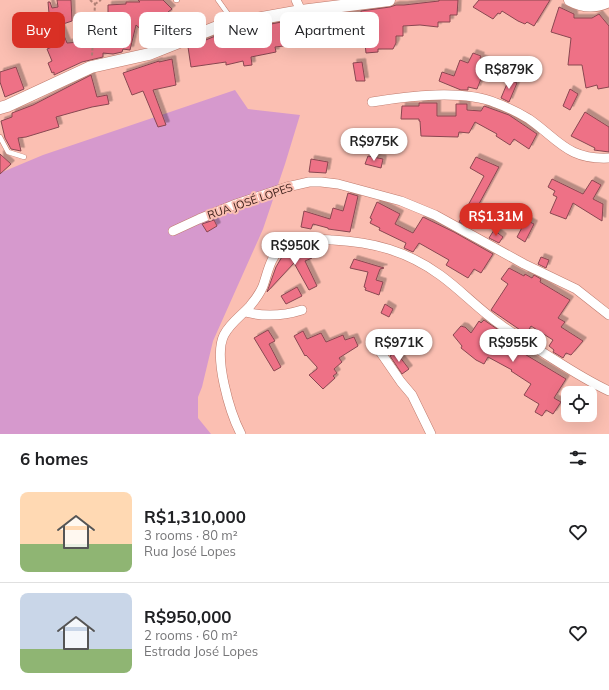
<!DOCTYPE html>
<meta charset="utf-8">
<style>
:root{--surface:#fff;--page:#f2f2f2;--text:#202124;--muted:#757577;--line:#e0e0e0;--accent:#d93025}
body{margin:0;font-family:Mulish,sans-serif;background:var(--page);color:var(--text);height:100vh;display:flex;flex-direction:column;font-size:15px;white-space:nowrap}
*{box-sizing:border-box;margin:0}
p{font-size:13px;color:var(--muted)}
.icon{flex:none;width:22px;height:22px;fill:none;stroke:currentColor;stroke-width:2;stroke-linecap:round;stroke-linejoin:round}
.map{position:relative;height:434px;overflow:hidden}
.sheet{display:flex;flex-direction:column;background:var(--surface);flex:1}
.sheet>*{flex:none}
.top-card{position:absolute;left:12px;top:12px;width:400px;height:36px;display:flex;gap:8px}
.fabs{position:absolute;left:561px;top:386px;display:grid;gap:8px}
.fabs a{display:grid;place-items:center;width:36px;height:36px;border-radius:8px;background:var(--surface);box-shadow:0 4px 16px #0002;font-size:20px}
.price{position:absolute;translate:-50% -34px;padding:0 9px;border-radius:14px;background:#fff;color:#222;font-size:13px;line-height:26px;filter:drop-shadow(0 1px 2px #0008)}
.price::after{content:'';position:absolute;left:50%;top:24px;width:12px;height:9px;margin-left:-6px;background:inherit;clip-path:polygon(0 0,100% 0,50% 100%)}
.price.active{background:var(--accent);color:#fff}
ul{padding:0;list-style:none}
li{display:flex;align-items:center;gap:12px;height:100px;padding:0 20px}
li+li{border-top:1px solid var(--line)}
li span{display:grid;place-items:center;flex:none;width:112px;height:80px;border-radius:8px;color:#555}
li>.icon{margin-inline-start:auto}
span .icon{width:48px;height:48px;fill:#fffc;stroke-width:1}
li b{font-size:17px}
h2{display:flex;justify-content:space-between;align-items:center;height:48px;padding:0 20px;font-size:17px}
.tag{padding:0 14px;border-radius:8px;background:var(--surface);box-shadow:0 4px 16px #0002;font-size:14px;line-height:36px}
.tag.active{background:var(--accent);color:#fff}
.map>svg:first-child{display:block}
.green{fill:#d699cd}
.building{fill:#ee7186;stroke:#894751;filter:url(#shadow)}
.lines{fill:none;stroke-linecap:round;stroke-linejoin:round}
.service-casing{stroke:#bf7a6c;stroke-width:5.5}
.minor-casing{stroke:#bf7a6c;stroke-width:10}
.tertiary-casing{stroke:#bf7a6c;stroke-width:13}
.path{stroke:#b38378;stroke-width:2;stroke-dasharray:3 2;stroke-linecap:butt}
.service{stroke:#fff;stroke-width:4.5}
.minor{stroke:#fff;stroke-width:9}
.tertiary{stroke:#fff;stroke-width:12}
.labels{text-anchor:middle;stroke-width:4;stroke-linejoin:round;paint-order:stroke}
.street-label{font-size:11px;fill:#371b16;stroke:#fbbfb2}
</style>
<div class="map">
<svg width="609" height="434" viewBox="0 0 609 434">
<defs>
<filter id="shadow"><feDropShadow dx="3.5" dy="-3.5" stdDeviation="0" flood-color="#0004"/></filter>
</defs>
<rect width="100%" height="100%" fill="#fbbfb2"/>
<!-- green -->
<polygon class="green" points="235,90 248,109 300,115 285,164 263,229 213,341 202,387 198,397 198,418 211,434 0,434 0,173 43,155"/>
<!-- building -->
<g class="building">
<polygon points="57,0 71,0 72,21 60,25 67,43 94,41 97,25 108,26 108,5 126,4 126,2 140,2 138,0 163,0 172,9 168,12 169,13 153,30 151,29 146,34 136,25 130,50 123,49 122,52 113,54 103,53 103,57 82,62 54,75 54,72 52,73 48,63 52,61 47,49 52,47 48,2 50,2 52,8 58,7"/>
<polygon points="439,0 458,0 457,15 450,15 450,22 438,22 438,27 420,25 403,26 403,36 396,36 396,43 393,49 378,49 378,52 366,53 365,44 301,47 301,44 275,47 276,52 251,57 252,65 244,66 243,61 226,65 226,62 191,67 188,47 196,44 213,37 230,32 302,18 336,14 361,13 361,11 390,7 396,5 404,5 439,1"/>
<polygon points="479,0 550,0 534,26 527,22 525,24 518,21 502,11 500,14 498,13 493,19 473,7"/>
<polygon points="559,7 574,14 574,18 592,18 599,14 609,26 609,87 598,89 597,85 586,88 582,65 568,65 571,38 551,32"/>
<polygon points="473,53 481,56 480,58 488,61 477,89 468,87 468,90 461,90 439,81 442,72 454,76 460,60 468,63"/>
<polygon points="172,59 176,85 153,90 166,125 158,127 143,91 132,95 123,73 159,61 159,62"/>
<polygon points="362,62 365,81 356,81 353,63"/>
<polygon points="16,67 24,89 5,97 0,82 0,72"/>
<polygon points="91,75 97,97 107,95 109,104 92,107 56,117 59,127 26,137 18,138 21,151 11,149 5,138 1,121 12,117 12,113 33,105"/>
<polygon points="509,79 517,83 509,102 501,98"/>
<polygon points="570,89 578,94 570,110 563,106"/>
<polygon points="419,103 437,103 437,116 456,116 456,104 467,104 467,110 481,111 484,106 509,115 537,134 529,149 514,139 510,145 496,136 497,134 475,122 469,133 459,132 458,137 421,136 420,121 419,121 419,119 401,119 402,106 419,106"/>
<polygon points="585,112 609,127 609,152 594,150 595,148 571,136"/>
<polygon points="0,154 11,164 0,174"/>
<polygon points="368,156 383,159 381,168 365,164"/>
<polygon points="476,157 499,167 467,226 459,222 484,176 470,168"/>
<polygon points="311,159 328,162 326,173 309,172"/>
<polygon points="552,179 583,194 592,180 601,185 593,199 603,204 602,221 573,203 566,219 550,213 557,197 553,195 555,191 548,187"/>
<polygon points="348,193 358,196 350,232 328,229 328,228 313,224 311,229 301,227 304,211 330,219 333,208 343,211"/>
<polygon points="377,202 400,214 395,224 413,233 423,217 454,232 493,254 481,273 474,269 468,278 446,265 449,260 419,243 413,252 404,248 406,243 379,230 380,228 370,223 372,219 370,218"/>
<polygon points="214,220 217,226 207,232 202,224"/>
<polygon points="526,220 534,224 525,242 517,237"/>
<polygon points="494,230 503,237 499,243 489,238"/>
<polygon points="306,246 312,258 305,261 317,286 309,290 294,263 267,292 276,267 283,255 291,249"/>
<polygon points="541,257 549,260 546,268 538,264"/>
<polygon points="354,259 384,268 380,269 376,280 383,282 379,295 365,290 366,288 364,287 368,272 350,268"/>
<polygon points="509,268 524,276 525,274 532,278 534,275 541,279 540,282 570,300 558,318 565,322 561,327 583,341 571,355 566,353 563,358 553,352 554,350 549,346 553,340 531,326 526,334 491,310 508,284 501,279"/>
<polygon points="297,287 302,296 286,304 281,296"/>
<polygon points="385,304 393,309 389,317 381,313"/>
<polygon points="484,320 519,344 517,346 520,348 518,350 566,379 554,398 561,402 553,414 546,410 542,416 535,412 539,404 524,395 531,384 511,371 512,370 488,357 484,364 476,360 461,348 462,346 453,335 461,326 464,327 465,327 471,333 479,321 481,323"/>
<polygon points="268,330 275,341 269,344 281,367 274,371 254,338"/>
<polygon points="303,331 307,339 321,333 326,342 343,335 345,340 354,337 358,346 339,358 342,362 334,369 337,373 333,376 335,378 323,389 309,375 317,369 317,367 306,355 305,356 294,336"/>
<polygon points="396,352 409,369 402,374 390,356"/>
</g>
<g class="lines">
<defs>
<g id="service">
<polyline points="176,0 177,0"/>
<polyline points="218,0 233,21"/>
<polyline points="0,137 8,152 24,157"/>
</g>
<g id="minor">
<polyline points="296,0 301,11"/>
<path d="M372,102C408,96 462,89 496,103C507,107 519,113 529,119C559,140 568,160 609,158"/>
<polyline points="173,231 199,219 236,204 287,187 309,182 321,182 338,184 401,201 435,215 524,264 576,289 609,315"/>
<path d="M245,312C265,317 283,316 302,310"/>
<polyline points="372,340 401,382 412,395 431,434"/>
<path d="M241,434C230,413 213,357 224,335C230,323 241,316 250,306C255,300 260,293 263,286C268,272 270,256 283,247C298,237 316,239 333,240C373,242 407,251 440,275C461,290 479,310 501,325C513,334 526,341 539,350C563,365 583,379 609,391"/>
</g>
<g id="tertiary">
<path d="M570,0C583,7 595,8 609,1"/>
<polyline points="0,108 7,106 91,67 149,54 217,27 239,22 301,11 389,0"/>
</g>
</defs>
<!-- service casing -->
<use href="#service" class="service-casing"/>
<!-- minor casing -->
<use href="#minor" class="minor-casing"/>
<!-- tertiary casing -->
<use href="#tertiary" class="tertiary-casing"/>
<!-- path -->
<g class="path">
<polyline points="90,0 95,4 92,56"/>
<polyline points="95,4 101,0"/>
</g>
<!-- service -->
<use href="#service" class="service"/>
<!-- minor -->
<use href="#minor" class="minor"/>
<!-- tertiary -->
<use href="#tertiary" class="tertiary"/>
</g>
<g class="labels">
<!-- street labels -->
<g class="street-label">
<text transform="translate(250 201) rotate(-19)" y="4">RUA JOSÉ LOPES</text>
</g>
</g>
</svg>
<div class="fabs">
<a><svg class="icon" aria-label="locate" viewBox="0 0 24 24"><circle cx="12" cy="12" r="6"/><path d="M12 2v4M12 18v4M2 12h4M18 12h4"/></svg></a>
</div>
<b class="price" style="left:509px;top:90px">R$879K</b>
<b class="price" style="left:374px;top:162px">R$975K</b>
<b class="price active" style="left:496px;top:237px">R$1.31M</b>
<b class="price" style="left:295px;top:266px">R$950K</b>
<b class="price" style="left:399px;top:363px">R$971K</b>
<b class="price" style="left:513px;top:363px">R$955K</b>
<div class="top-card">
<a class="tag active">Buy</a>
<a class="tag">Rent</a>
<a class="tag">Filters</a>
<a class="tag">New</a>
<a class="tag">Apartment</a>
</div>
</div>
<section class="sheet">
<h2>6 homes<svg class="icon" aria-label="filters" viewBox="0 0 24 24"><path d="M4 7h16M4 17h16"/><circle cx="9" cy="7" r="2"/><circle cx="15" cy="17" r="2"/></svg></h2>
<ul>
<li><span style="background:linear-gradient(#ffd9b3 65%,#8fb573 0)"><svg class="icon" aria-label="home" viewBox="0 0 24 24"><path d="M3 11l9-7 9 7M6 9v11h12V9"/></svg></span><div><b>R$1,310,000</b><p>3 rooms · 80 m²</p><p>Rua José Lopes</p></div><svg class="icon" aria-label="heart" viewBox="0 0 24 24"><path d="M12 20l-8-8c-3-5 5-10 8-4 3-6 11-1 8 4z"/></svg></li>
<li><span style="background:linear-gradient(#c9d6e8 70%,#8fb573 0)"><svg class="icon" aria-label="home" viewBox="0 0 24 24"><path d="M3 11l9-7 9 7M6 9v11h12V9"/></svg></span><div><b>R$950,000</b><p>2 rooms · 60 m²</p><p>Estrada José Lopes</p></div><svg class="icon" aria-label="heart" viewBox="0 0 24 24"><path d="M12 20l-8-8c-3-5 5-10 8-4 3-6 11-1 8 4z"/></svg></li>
</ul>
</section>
